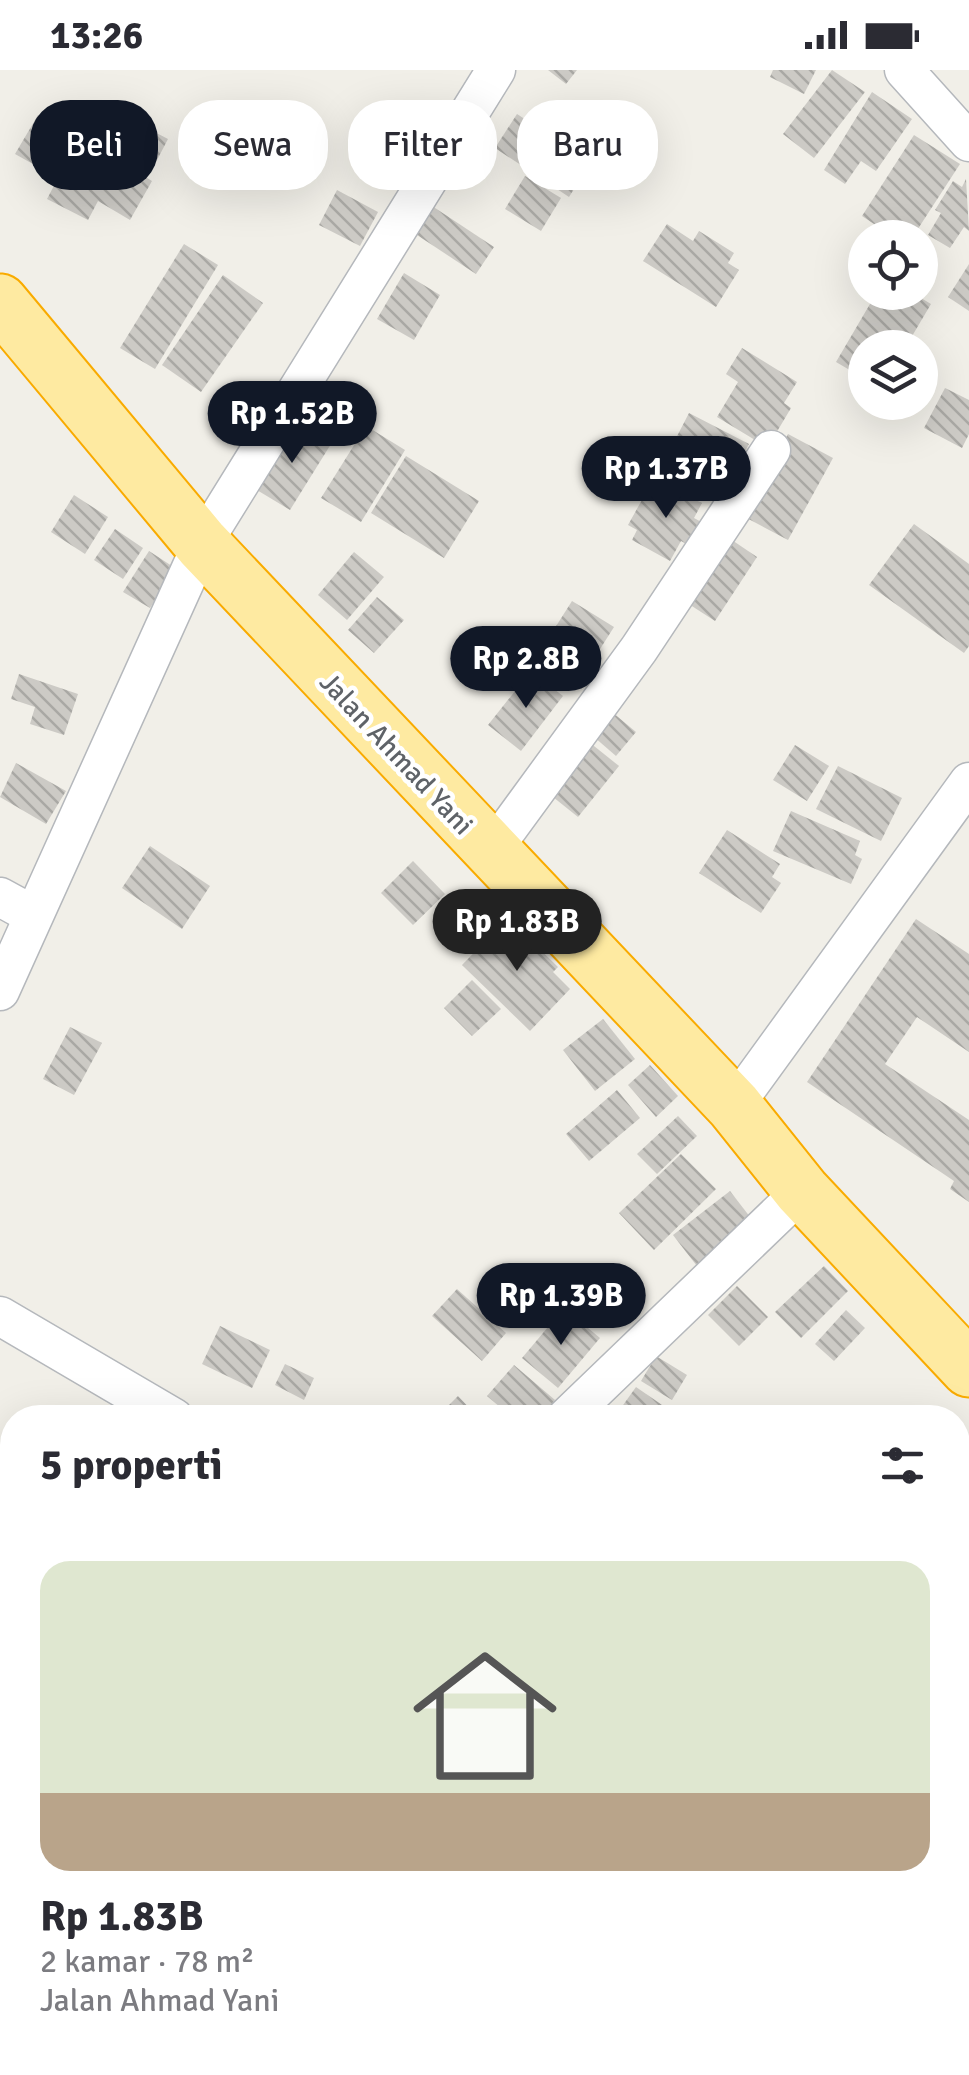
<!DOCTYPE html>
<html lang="id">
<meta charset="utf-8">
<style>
:root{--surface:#fff;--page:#f7f7f7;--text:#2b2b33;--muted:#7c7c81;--accent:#111827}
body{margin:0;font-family:Signika,sans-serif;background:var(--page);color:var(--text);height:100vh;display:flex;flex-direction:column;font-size:38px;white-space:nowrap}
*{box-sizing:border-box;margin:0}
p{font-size:32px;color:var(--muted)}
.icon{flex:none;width:55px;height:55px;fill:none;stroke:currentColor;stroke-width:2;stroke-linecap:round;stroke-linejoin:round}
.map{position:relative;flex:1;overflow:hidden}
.drawer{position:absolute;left:0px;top:1335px;width:970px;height:670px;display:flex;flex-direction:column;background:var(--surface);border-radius:40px 40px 0 0;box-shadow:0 10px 40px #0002}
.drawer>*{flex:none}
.hud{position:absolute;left:30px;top:30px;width:910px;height:90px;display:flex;gap:20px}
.controls{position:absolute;left:848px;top:150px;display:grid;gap:20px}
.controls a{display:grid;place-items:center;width:90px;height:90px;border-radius:50%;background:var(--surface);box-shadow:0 10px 40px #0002;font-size:50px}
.price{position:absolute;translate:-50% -85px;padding:0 22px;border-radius:35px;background:var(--accent);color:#fff;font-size:32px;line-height:65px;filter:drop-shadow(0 2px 5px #0008)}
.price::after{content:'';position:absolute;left:50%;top:60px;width:30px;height:22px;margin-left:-15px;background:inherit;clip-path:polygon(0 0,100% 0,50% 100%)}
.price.on{background:#222;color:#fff}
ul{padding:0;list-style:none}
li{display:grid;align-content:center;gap:20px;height:530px;padding:0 40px}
li span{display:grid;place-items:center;height:310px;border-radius:30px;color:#555}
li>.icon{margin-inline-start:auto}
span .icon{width:180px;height:180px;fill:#fffc;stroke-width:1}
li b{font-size:42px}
h2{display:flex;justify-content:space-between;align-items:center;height:120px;padding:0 40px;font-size:42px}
.tag{padding:0 35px;border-radius:40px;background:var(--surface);box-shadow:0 10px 40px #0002;font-size:35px;line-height:90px}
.tag.on{background:var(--accent);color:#fff}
.status{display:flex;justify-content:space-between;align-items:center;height:70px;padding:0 50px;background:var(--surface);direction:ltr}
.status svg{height:28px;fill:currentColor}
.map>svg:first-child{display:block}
.building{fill:url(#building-back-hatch)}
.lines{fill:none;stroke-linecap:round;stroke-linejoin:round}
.minor-casing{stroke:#b5b8bc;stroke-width:41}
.trunk-casing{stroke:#f9ab00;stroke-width:59}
.minor{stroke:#fff;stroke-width:38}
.trunk{stroke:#feeaa1;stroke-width:55}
.labels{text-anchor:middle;stroke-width:9;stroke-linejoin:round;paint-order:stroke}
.street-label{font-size:28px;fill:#5f6368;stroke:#fff}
</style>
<div class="status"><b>13:26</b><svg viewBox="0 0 49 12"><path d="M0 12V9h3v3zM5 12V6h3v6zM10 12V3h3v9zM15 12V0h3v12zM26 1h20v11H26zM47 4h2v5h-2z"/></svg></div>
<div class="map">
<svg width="969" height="2005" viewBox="0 0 969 2005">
<defs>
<pattern id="building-back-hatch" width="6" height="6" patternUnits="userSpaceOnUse" patternTransform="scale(2.5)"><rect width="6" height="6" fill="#cccac5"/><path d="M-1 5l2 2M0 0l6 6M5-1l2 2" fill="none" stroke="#a9a8a4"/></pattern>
</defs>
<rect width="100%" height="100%" fill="#f1efe8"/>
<!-- building -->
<g class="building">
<polygon points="548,0 577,0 566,14"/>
<polygon points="773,0 816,0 804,24 770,7"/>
<polygon points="832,0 865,22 814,88 783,64"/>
<polygon points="872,22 912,49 876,101 861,91 845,114 824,100"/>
<polygon points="99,33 168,69 156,92 127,76 119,91 152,111 130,150 98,131 88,150 47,129 58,108 15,84 38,45 80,68"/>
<polygon points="517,44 591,92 569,127 495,78"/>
<polygon points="914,65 960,94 912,168 895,168 862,146"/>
<polygon points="525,106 561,128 541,161 505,139"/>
<polygon points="966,109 969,161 964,157 950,178 928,165 941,143 935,140 953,111 962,117"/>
<polygon points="337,120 378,142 360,176 319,155"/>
<polygon points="432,136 494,177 476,204 414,163"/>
<polygon points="667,154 693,171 699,161 734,183 728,193 739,200 716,237 643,191"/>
<polygon points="184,174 218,195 155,299 120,278"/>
<polygon points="969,194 969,241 948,227"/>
<polygon points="404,203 440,225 414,270 377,249"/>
<polygon points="223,205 263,233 201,322 162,295"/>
<polygon points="877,222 911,222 931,234 905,278 865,278 865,309 836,292"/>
<polygon points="742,278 797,312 784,333 791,338 775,365 768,360 760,373 717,347 738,312 726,304"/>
<polygon points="945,318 969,330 969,364 962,378 924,358"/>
<polygon points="689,343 749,374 741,389 748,392 720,430 660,399"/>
<polygon points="293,351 331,374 290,440 252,417"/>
<polygon points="366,356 405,380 361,452 321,428"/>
<polygon points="788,364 833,388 788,470 743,446"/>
<polygon points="406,386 479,431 444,488 371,443"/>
<polygon points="653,410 702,433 694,448 705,454 692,477 681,471 670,491 632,470 637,460 628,455"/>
<polygon points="74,425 108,447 85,484 51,462"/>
<polygon points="914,454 969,494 969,576 964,583 869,515"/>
<polygon points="115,459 143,478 123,509 94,490"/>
<polygon points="723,464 757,487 715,551 681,529"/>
<polygon points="149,481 175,498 150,538 123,522"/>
<polygon points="354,482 384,507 347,550 318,525"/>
<polygon points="377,527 404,550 374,583 348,560"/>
<polygon points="572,531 614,557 588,598 546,572"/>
<polygon points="531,601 563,626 521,681 488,655"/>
<polygon points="19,604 78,624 64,665 30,654 35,637 11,629"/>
<polygon points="606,637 636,662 616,686 586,660"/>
<polygon points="589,672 619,696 578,747 548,723"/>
<polygon points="795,675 829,696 807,731 773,710"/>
<polygon points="16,693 66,721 46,754 0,727"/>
<polygon points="838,696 902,728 881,771 816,739"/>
<polygon points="791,741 860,771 855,785 862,789 851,814 773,781"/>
<polygon points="727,760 780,794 772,807 781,813 761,843 699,803"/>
<polygon points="150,776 210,816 182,859 122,818"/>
<polygon points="413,791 445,824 413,855 381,823"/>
<polygon points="508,848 558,897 553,902 570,919 530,961 462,895"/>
<polygon points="916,849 969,884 969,982 917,947 885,994 969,1050 969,1132 950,1119 954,1111 807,1012"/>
<polygon points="472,910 501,939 472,966 444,938"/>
<polygon points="603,949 635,989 595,1021 563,980"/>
<polygon points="70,957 102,973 74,1025 43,1009"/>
<polygon points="650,995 678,1026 656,1047 628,1015"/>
<polygon points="617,1020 640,1048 589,1091 566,1064"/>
<polygon points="678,1046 697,1066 657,1104 637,1084"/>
<polygon points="681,1084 716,1119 654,1180 619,1143"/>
<polygon points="730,1121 757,1156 700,1200 673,1165"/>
<polygon points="824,1196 848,1221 801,1268 775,1242"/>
<polygon points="737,1216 768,1247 739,1276 708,1245"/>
<polygon points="457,1219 506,1263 482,1291 432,1246"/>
<polygon points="564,1238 600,1268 558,1318 522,1288"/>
<polygon points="846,1240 865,1258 834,1291 815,1274"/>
<polygon points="220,1256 270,1280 252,1318 202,1294"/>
<polygon points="656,1286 687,1305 672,1330 641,1311"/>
<polygon points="285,1294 314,1308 304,1330 275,1315"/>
<polygon points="514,1295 555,1330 540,1348 513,1348 487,1326"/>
<polygon points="636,1317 681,1348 616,1345"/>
<polygon points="458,1326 479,1348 436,1348"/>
<polygon points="969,1461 969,1503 958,1493 958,1475"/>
<polygon points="958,1651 969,1655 969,1710 958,1705"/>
<polygon points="958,1732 969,1737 969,1787 958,1782"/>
<polygon points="0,1767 12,1774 12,1845 0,1837"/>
<polygon points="0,1937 12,1945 12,1981 0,1973"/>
<polygon points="958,1948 969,1954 969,1966 958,1986"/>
<polygon points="52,1992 104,1992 96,2005 54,2005 47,2001"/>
<polygon points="745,1992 810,1992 805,2005 749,2005 742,2002"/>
</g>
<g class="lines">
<defs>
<g id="minor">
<polyline points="904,0 969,72"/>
<polyline points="490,783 639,579 771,380"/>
<polyline points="0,827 33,845"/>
<polyline points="0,921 202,474 496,0"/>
<polyline points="734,1036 969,712"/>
<polyline points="0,1246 174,1348"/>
<polyline points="566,1348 802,1121"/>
<polyline points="958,1859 969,1845"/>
<polyline points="149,2005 158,1992"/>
<polyline points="841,2005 851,1992"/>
</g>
<polyline id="trunk" points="0,232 202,474 734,1036 802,1121 969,1299"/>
</defs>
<!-- minor casing -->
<use href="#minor" class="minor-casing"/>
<!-- trunk casing -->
<use href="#trunk" class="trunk-casing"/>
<!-- minor -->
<use href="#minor" class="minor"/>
<!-- trunk -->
<use href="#trunk" class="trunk"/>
</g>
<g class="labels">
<!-- street labels -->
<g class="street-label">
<text transform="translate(397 683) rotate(47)" y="10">Jalan Ahmad Yani</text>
</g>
</g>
</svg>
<div class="controls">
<a><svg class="icon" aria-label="locate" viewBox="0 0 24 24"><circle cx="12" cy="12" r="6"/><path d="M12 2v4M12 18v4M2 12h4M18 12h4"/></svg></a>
<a><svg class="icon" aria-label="layers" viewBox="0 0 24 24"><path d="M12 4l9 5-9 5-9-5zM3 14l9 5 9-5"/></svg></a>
</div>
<b class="price" style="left:292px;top:396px">Rp 1.52B</b>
<b class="price" style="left:666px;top:451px">Rp 1.37B</b>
<b class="price" style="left:526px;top:641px">Rp 2.8B</b>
<b class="price on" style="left:517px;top:904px">Rp 1.83B</b>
<b class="price" style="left:561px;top:1278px">Rp 1.39B</b>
<div class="hud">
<a class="tag on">Beli</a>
<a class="tag">Sewa</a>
<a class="tag">Filter</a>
<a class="tag">Baru</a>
</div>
<section class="drawer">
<h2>5 properti<svg class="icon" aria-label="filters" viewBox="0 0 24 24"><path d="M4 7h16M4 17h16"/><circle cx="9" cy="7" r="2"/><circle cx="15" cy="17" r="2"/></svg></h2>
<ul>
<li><span style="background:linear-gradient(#dfe7d0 75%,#b9a48a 0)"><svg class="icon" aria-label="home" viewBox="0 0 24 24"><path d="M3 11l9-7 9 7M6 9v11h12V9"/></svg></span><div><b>Rp 1.83B</b><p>2 kamar · 78 m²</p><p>Jalan Ahmad Yani</p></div></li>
</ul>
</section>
</div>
